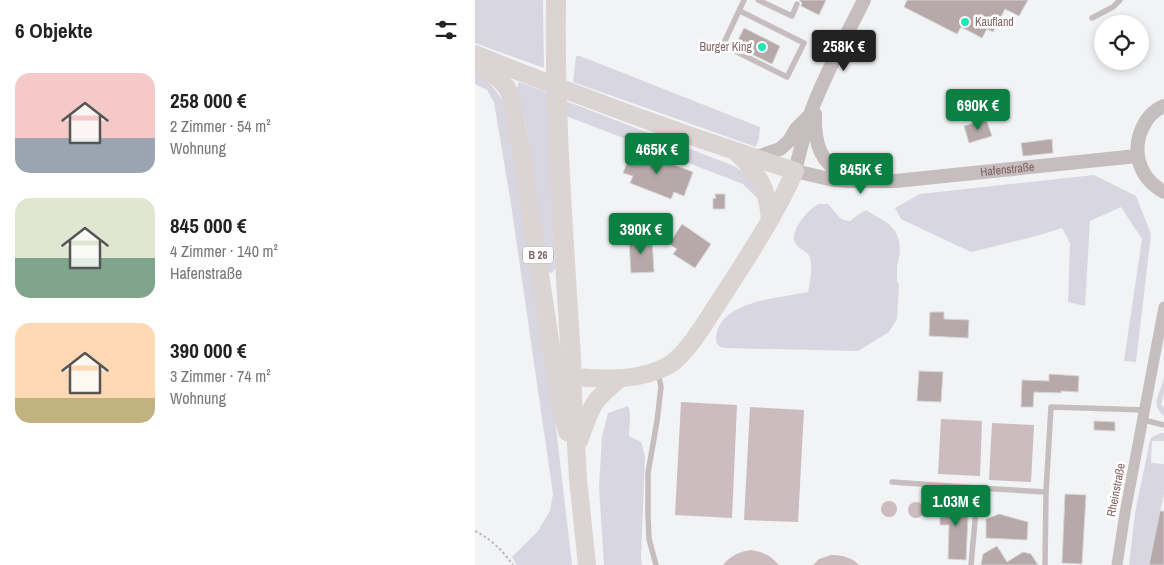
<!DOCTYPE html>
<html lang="de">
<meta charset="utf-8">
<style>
:root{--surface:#fff;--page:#f2f2f2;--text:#222;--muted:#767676;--accent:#0b8043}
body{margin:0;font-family:"Archivo Narrow",sans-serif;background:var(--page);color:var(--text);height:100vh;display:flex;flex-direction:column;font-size:19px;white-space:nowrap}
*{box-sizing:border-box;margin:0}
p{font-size:16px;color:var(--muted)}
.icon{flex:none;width:28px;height:28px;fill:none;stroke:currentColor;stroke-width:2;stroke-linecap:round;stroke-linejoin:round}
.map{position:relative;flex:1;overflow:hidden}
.drawer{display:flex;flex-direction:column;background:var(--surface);width:475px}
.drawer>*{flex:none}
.tools{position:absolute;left:619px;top:15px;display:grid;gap:10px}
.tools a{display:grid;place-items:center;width:55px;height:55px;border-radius:50%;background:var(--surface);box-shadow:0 2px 8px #0003;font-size:25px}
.price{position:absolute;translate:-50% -42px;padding:0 11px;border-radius:5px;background:var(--accent);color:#fff;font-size:16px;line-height:32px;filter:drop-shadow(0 1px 2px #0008)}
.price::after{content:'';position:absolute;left:50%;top:30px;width:15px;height:11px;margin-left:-8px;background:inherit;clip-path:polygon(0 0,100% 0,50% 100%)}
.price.on{background:#222;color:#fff}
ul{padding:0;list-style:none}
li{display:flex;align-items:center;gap:15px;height:125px;padding:0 15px}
li span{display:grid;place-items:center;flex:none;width:140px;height:100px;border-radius:15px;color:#555}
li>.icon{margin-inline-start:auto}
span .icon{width:60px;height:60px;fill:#fffc;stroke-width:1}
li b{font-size:21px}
h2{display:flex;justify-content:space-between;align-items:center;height:60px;padding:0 15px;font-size:21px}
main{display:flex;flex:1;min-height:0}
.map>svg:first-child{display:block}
.green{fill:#d8d7e1}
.water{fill:#ccbbbf}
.building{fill:#b7a8a9;stroke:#d4d5d6}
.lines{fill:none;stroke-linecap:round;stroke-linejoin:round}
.path{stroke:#bdb7b8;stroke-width:2;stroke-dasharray:2.5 2.5;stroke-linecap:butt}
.service{stroke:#c6bdbe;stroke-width:5.5}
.minor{stroke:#c6bdbe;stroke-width:11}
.tertiary{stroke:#c6bdbe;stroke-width:14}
.primary{stroke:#dcd3d3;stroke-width:18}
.motorway{stroke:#dcd3d3;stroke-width:20}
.poi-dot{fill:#1de9b6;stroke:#fff;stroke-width:2}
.labels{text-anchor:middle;stroke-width:5;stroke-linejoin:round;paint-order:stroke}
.shield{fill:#fff;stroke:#a89292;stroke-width:1}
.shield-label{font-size:11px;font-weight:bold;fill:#836364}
.poi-label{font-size:12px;fill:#836364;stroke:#fff;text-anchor:start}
.street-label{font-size:12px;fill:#836364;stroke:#fff}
</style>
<main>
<section class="drawer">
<h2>6 Objekte<svg class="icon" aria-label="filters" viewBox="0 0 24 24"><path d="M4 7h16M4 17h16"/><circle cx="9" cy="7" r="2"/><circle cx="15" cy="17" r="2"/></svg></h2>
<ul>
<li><span style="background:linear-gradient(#f6c9c9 65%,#9aa5b1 0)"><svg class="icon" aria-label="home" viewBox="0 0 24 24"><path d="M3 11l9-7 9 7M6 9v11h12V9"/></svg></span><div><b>258 000 €</b><p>2 Zimmer · 54 m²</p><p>Wohnung</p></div></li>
<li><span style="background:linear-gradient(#dfe7d0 60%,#7fa58c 0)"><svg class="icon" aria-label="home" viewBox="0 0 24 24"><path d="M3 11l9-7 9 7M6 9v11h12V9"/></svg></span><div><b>845 000 €</b><p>4 Zimmer · 140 m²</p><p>Hafenstraße</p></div></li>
<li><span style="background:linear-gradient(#ffd9b3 75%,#c2b280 0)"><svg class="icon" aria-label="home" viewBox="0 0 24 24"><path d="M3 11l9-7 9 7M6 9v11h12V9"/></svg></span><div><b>390 000 €</b><p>3 Zimmer · 74 m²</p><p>Wohnung</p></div></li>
</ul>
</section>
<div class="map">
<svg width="689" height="565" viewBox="0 0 689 565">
<rect width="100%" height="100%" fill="#f1f3f5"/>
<!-- green -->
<g class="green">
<polygon points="0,0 68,0 69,68 0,43"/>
<polygon points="101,56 105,56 285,127 284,138 281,147 98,82"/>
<path d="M0,72C15,83 21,89 30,105L74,368L97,565H42L37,557L63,531L75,511L78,494L36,204L19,102L12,90L0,84Z"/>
<polygon points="44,82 73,93 80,269 77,273 73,272 50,121 42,88"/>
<polygon points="91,101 259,166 270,173 285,195 281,197 268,184 91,116"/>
<polygon points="619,175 661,196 676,234 661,362 649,361 667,239 646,207 615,221 610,306 593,302 595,243 587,228 565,235 496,252 426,219 420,208 445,194"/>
<path d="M345,204H353L365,218L369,220L375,221L384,214L391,210L414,224L420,231L424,240L425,252L422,267V280L424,285L422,319L414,332L383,351L250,348C244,347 241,345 241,338C244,300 306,298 333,292C335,284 339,261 333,254C328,249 321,248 319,240C317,229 335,206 345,204Z"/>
<path d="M689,377V393L686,405L689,407V416C674,404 686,393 689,377Z"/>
<path d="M153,406C157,414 154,426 154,436L166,442L170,456L166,559L167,565H129L124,487L127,437L133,413Z"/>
<polygon points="686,433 689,433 689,441 677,441 676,463 689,464 689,493 674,565 654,565 660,513 675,440 677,437"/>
</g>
<!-- water -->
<g class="water">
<polygon points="206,402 262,405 257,518 200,515"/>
<polygon points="275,407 329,410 323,522 269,520"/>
<polygon points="466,419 507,421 505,476 463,474"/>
<polygon points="517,423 559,425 556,482 514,480"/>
<circle cx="414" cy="509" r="8"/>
<circle cx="441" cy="510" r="8"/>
<path d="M276,550C289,552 296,556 304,565H248C256,555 264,552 276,550Z"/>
<path d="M356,555C367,555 376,557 384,565H338L344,559Z"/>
</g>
<!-- building -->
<g class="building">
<polygon points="324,0 351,0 344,15 326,6 327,3"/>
<polygon points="432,0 553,0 544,16 530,9 518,32 512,29 507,38 486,27 482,34 429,7"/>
<polygon points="269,28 305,46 297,64 268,50 270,48 261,44"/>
<polygon points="511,119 517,136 494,143 489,126"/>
<polygon points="577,139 578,153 548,156 546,143"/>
<polygon points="157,149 218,172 209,196 199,192 196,199 155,183 158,176 148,173"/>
<polygon points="240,194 250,194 250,209 238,209 238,199 241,198"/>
<polygon points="207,224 236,244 220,268 198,254 202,249 194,244"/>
<polygon points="177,238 179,272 156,273 154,239"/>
<polygon points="455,312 469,312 469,319 494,320 493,338 454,336"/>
<polygon points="444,371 468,372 466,402 442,401"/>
<polygon points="574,374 604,376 603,392 586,391 586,393 559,392 558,407 546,407 547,380 574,381"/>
<polygon points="619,421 640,422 640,431 619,430"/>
<polygon points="472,493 488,494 487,516 493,516 491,560 473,559 474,525 465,525 465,515 470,515"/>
<polygon points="590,494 611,495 607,564 587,563"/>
<polygon points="685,511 689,511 689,565 674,565"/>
<polygon points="524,514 553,522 552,540 511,538 511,519"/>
<polygon points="522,546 532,562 548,552 556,554 563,565 506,565 508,554"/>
</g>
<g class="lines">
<!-- path -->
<path class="path" d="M0,531C16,539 28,551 38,565"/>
<!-- service -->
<g class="service">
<polyline points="283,0 317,16 322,4"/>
<polyline points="265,11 329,43 312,77 248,45 269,0"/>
<polyline points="617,18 638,7 645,0"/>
<polyline points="669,420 689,425"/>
<polyline points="417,482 503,488 496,565"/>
<polyline points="503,488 571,492 570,565"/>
<polyline points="571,492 576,407 670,410"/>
<polyline points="181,565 174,539 173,516 173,473 182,421 186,387 183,372"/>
</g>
<!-- minor -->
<polyline class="minor" points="642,565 650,513 689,307"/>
<!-- tertiary -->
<g class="tertiary">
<path id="s1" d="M389,0C371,37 350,73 336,112C330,131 325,151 320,171L354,179L373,181H421L662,156"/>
<path d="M689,106C682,109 675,115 671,121C655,147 662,177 689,192"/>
<path d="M340,114C339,147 346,161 372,180"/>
<polyline points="279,158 305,149 314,141 321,129 334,116"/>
</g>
<!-- primary -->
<g class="primary">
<path d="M0,54C105,97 212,136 320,171C299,218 269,263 241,306C230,323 211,355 194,365C164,382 129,379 97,377L103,479L112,565"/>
<polyline points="0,62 25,80 32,88 36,97 45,144 84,398 92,432"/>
<path d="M263,154C285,175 292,188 295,219"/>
<path d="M104,441C109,428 113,413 121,401C128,393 136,386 144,379"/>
</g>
<!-- motorway -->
<path class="motorway" d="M81,0C79,126 90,252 97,377"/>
</g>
<!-- markers -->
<g class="poi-dot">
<circle cx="490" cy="22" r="5"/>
<circle cx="287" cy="47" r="5"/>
</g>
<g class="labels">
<!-- shield labels -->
<rect class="shield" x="48" y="246.5" width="30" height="17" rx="4"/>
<g class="shield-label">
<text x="63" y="259">B 26</text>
</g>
<!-- poi labels -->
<g class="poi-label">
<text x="500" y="26">Kaufland</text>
<text x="277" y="51" text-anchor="end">Burger King</text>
</g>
<!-- street labels -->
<g class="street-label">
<text dy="4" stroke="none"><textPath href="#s1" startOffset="399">Hafenstraße</textPath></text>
<text transform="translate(641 490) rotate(-79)" y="4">Rheinstraße</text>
</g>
</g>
</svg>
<div class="tools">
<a><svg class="icon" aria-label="locate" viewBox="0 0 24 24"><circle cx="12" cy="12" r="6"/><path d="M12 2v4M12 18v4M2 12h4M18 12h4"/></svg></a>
</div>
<b class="price on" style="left:369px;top:72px">258K €</b>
<b class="price" style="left:503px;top:131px">690K €</b>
<b class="price" style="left:182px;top:175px">465K €</b>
<b class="price" style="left:386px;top:195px">845K €</b>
<b class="price" style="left:166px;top:255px">390K €</b>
<b class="price" style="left:481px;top:527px">1.03M €</b>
</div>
</main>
